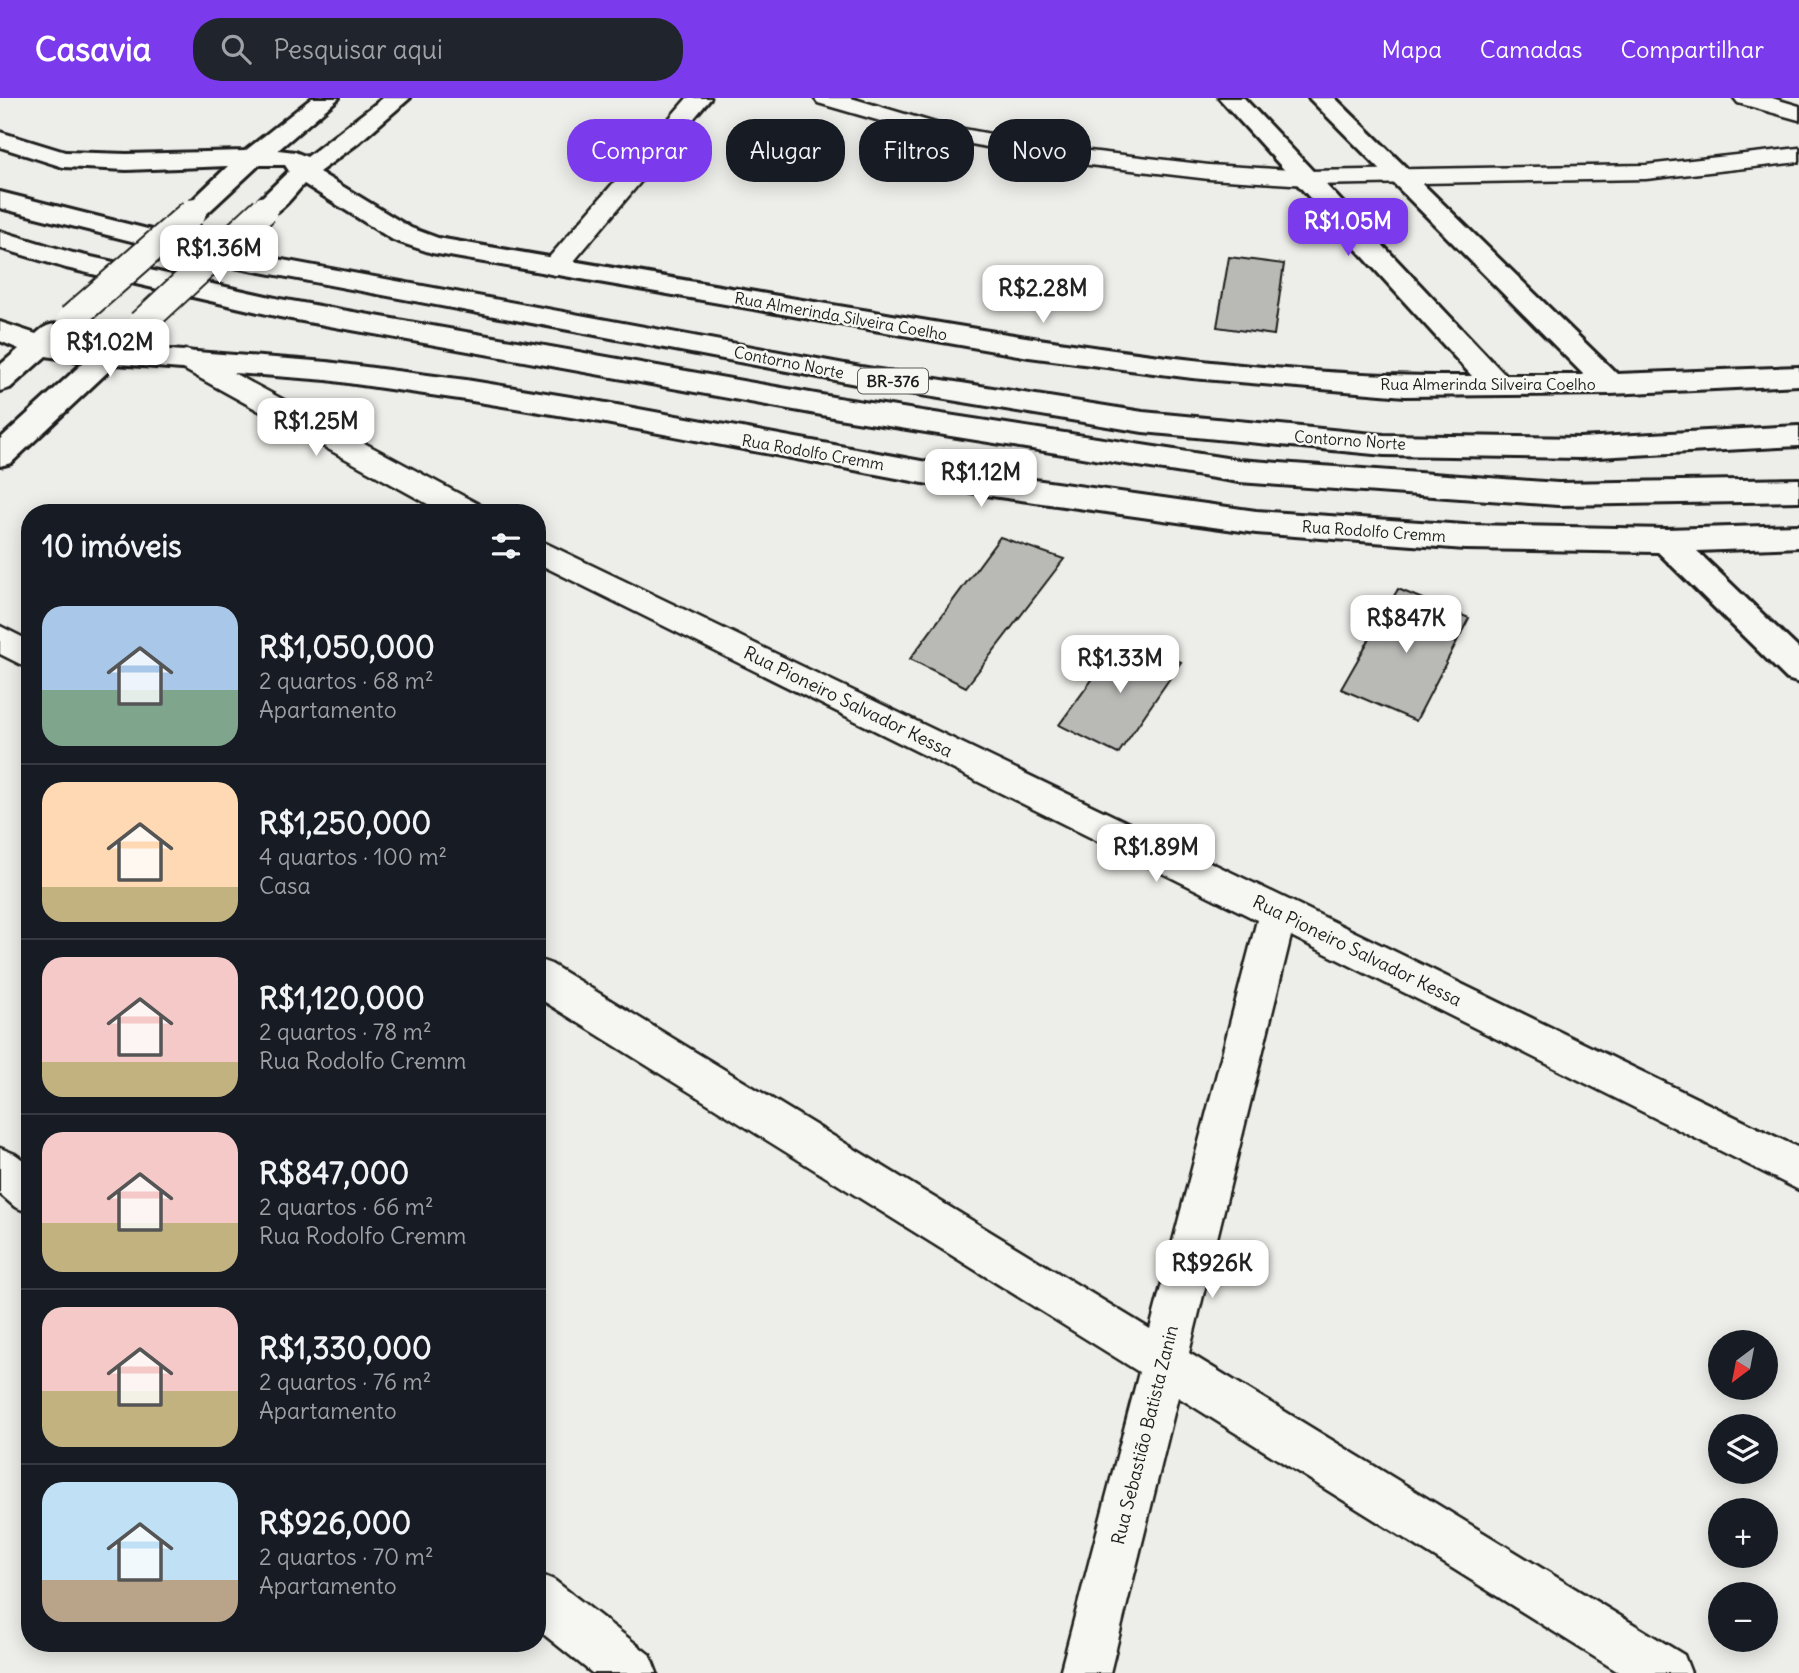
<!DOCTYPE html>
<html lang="pt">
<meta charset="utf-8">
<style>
:root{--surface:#171b24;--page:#20242c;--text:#f1f3f6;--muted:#9ea1a6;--line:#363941;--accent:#7c3aed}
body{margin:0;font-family:Delius,sans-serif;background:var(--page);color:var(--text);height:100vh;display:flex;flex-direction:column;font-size:26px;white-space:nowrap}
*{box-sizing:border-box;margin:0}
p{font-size:23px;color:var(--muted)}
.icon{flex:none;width:38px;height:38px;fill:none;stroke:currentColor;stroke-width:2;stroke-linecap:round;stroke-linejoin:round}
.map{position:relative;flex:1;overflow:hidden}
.side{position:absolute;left:21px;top:406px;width:525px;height:1148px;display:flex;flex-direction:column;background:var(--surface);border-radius:28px;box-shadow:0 4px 18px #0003}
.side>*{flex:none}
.guide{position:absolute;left:567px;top:21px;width:665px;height:63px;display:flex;gap:14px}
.needle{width:46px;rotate:212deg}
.buttons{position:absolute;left:1708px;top:1232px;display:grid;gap:14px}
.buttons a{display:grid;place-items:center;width:70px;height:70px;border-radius:50%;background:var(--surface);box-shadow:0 4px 18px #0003;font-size:35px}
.price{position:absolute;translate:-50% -60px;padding:0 16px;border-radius:14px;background:#fff;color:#222;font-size:23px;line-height:46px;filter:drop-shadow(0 2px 4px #0008)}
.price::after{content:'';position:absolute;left:50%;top:42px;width:21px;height:16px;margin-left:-10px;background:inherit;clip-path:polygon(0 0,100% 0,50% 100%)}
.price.on{background:var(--accent);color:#fff}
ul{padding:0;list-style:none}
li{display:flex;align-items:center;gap:21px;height:175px;padding:0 21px}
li+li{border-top:2px solid var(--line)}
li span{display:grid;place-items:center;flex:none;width:196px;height:140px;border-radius:21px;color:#555}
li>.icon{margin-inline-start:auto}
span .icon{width:84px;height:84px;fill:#fffc;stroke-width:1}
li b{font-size:30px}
h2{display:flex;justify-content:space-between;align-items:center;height:84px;padding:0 21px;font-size:30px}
.chip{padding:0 24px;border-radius:28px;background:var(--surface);box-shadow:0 4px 18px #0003;font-size:24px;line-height:63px}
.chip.on{background:var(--accent);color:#fff}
header{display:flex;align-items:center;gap:42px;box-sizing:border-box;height:98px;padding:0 35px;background:var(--accent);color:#fff}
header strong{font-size:33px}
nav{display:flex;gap:38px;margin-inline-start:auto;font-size:24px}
.search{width:490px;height:63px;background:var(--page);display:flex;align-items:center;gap:18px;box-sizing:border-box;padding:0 24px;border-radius:28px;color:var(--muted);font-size:26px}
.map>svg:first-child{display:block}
.building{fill:#b9b9b6;stroke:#1c1c1c;stroke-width:2}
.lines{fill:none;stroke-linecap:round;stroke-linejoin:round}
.street-casing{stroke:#1c1c1c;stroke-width:5}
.secondary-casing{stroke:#1c1c1c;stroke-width:6}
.highway-casing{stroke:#1c1c1c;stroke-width:6}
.street{fill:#f6f6f2;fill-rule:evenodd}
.secondary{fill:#f6f6f2;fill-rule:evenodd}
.highway{fill:#f6f6f2;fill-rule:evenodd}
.secondary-bridge-casing{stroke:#1c1c1c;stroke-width:31;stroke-linecap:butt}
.secondary-bridge{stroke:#f6f6f2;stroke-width:27}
.labels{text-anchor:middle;stroke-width:5;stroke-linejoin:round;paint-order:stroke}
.far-street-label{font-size:16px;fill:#1c1c1c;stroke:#f6f6f2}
.shield{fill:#f6f6f2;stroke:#5d5d5c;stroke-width:2}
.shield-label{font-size:16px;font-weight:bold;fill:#1c1c1c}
.street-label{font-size:18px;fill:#1c1c1c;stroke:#f6f6f2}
</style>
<header>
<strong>Casavia</strong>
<div class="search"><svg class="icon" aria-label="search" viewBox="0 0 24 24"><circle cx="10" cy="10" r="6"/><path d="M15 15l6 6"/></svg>Pesquisar aqui</div>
<nav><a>Mapa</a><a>Camadas</a><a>Compartilhar</a></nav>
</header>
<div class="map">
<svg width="1799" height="1575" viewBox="0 0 1799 1575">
<rect width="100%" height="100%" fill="#edede9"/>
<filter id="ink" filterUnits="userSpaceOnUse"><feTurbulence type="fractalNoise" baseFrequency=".0143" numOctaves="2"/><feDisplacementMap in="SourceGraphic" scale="14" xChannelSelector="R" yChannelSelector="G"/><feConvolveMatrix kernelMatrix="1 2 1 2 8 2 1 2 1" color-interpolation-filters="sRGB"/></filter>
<g filter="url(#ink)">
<!-- building -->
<g class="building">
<polygon points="1229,159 1284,166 1274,237 1217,229"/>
<polygon points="1000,439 1064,461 966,589 910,561"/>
<polygon points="1398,491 1469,520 1416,623 1341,591"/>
<polygon points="1124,538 1181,564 1118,656 1059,627"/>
</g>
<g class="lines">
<defs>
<g id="street">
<polygon points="687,0 711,0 564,175 555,177 546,175 542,169 546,163"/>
<polygon points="814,0 851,0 942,27 1072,51 1209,67 1308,73 1646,67 1799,50 1799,64 1646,81 1308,87 1209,81 1072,65 939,40 818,5"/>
<polygon points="1734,0 1772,0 1799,8 1799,22 1738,5"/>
<polygon points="186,252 196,255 480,407 484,415 444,415 176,267 172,261 176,255"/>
<polygon points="537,441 1291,803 1799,1050 1799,1092 1291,838 1189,1255 1684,1557 1691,1575 1620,1575 1178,1299 1110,1575 1060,1575 1139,1274 537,899 537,861 551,866 1150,1231 1257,822 537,465"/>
<polygon points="0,528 30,543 30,571 0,556"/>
<polygon points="0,1050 15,1056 30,1067 30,1115 15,1109 0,1096"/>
<polygon points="537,1475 554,1482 650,1557 657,1575 592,1575 537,1531"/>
</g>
<g id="secondary">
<path d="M312,0H339L278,52L295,54L307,59L383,0H410L357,46L319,74L411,130L438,140C583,165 729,190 875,214C1072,248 1272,280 1472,278L1219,0H1244L1505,277H1584L1309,0H1335L1617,276L1799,269V287L1610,296L1405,298L1192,280L1029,259L432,155L393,142L304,86C290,101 277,123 255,118L251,112L255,106L289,73L285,67H259L201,121L192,123L183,121L179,115L228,68L127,72L63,69L0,49V34L65,54L127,56L245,53Z"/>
<path d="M0,224L36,236C46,227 52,224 66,228L70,234L64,242L102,247C111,239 118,237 129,241L132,249L327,264L466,282L595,303L992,376L1256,413L1465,427L1666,431L1799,427V449L1697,453L1799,551V585L1787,581L1658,454L1465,451L1256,435L992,398L595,323L466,302L327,282L116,266L11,365L0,368V341L84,264L46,258L10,290L0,293V267L19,251L0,243Z"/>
</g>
<g id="highway">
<polygon points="0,94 239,154 861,269 1143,314 1384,337 1580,340 1799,328 1799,348 1580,360 1384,357 1143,334 861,287 239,170 0,110"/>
<polygon points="0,133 73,155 280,201 844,301 1239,362 1558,385 1799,381 1799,403 1558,407 1239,384 844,321 280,219 66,170 0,150"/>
</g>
</defs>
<!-- street casing -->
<use href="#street" class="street-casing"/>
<!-- secondary casing -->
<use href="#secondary" class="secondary-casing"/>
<!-- highway casing -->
<use href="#highway" class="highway-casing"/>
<!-- street -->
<use href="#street" class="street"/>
<!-- secondary -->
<use href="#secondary" class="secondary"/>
<!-- highway -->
<use href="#highway" class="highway"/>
<defs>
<g id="secondary-bridge">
<polyline points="71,221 192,115"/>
<polyline points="141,226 264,112"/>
</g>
</defs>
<!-- secondary-bridge casing -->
<use href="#secondary-bridge" class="secondary-bridge-casing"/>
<!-- secondary-bridge -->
<use href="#secondary-bridge" class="secondary-bridge"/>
</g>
</g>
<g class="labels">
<!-- far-street labels -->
<g class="far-street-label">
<text transform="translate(841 218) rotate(10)" y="6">Rua Almerinda Silveira Coelho</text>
<text transform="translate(789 264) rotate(11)" y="6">Contorno Norte</text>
<text x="1488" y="292">Rua Almerinda Silveira Coelho</text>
<text transform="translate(1350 342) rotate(4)" y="6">Contorno Norte</text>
<text transform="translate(813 354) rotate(10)" y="6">Rua Rodolfo Cremm</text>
<text transform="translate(1374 433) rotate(4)" y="6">Rua Rodolfo Cremm</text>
</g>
<!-- shield labels -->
<rect class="shield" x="858" y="270.5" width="70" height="25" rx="5"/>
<g class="shield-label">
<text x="893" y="289">BR-376</text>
</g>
<!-- street labels -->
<g class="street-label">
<text transform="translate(848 604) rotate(26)" y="6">Rua Pioneiro Salvador Kessa</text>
<text transform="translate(1357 853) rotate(26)" y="6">Rua Pioneiro Salvador Kessa</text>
<text transform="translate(1145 1337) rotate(-76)" y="6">Rua Sebastião Batista Zanin</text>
</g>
</g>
</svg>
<div class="buttons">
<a><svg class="needle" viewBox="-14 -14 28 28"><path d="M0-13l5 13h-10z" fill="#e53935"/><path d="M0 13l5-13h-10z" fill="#9ea1a6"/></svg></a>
<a><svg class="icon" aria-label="layers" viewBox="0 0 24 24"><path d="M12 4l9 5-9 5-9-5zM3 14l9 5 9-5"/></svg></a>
<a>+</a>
<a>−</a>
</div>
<b class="price on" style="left:1348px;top:160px">R$1.05M</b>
<b class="price" style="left:219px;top:187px">R$1.36M</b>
<b class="price" style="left:1043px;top:227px">R$2.28M</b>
<b class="price" style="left:110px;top:281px">R$1.02M</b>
<b class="price" style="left:316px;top:360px">R$1.25M</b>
<b class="price" style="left:981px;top:411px">R$1.12M</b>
<b class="price" style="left:1406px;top:557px">R$847K</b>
<b class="price" style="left:1120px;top:597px">R$1.33M</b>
<b class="price" style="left:1156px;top:786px">R$1.89M</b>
<b class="price" style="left:1212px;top:1202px">R$926K</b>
<div class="guide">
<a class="chip on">Comprar</a>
<a class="chip">Alugar</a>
<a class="chip">Filtros</a>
<a class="chip">Novo</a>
</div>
<section class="side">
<h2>10 imóveis<svg class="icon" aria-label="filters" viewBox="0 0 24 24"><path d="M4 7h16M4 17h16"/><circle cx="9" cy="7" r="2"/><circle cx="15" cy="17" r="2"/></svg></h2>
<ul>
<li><span style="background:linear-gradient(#a9c7e8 60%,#7fa58c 0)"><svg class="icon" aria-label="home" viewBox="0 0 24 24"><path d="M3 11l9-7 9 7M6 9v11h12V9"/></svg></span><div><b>R$1,050,000</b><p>2 quartos · 68 m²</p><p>Apartamento</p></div></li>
<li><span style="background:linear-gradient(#ffd9b3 75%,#c2b280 0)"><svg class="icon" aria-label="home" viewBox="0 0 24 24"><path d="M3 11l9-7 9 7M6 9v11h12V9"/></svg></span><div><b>R$1,250,000</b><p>4 quartos · 100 m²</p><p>Casa</p></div></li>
<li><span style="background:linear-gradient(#f6c9c9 75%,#c2b280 0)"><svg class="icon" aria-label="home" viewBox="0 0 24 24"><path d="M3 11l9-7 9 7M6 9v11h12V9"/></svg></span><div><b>R$1,120,000</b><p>2 quartos · 78 m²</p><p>Rua Rodolfo Cremm</p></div></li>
<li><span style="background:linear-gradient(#f6c9c9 65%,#c2b280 0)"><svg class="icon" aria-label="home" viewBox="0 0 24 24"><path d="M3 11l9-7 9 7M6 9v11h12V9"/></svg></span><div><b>R$847,000</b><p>2 quartos · 66 m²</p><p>Rua Rodolfo Cremm</p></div></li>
<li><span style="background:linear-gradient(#f6c9c9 60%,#c2b280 0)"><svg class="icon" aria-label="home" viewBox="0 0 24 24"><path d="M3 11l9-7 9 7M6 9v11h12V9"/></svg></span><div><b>R$1,330,000</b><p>2 quartos · 76 m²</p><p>Apartamento</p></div></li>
<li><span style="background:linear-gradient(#bfe0f5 70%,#b9a48a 0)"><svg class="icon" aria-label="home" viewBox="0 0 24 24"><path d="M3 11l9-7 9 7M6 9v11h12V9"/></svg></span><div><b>R$926,000</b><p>2 quartos · 70 m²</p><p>Apartamento</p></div></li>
</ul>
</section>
</div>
